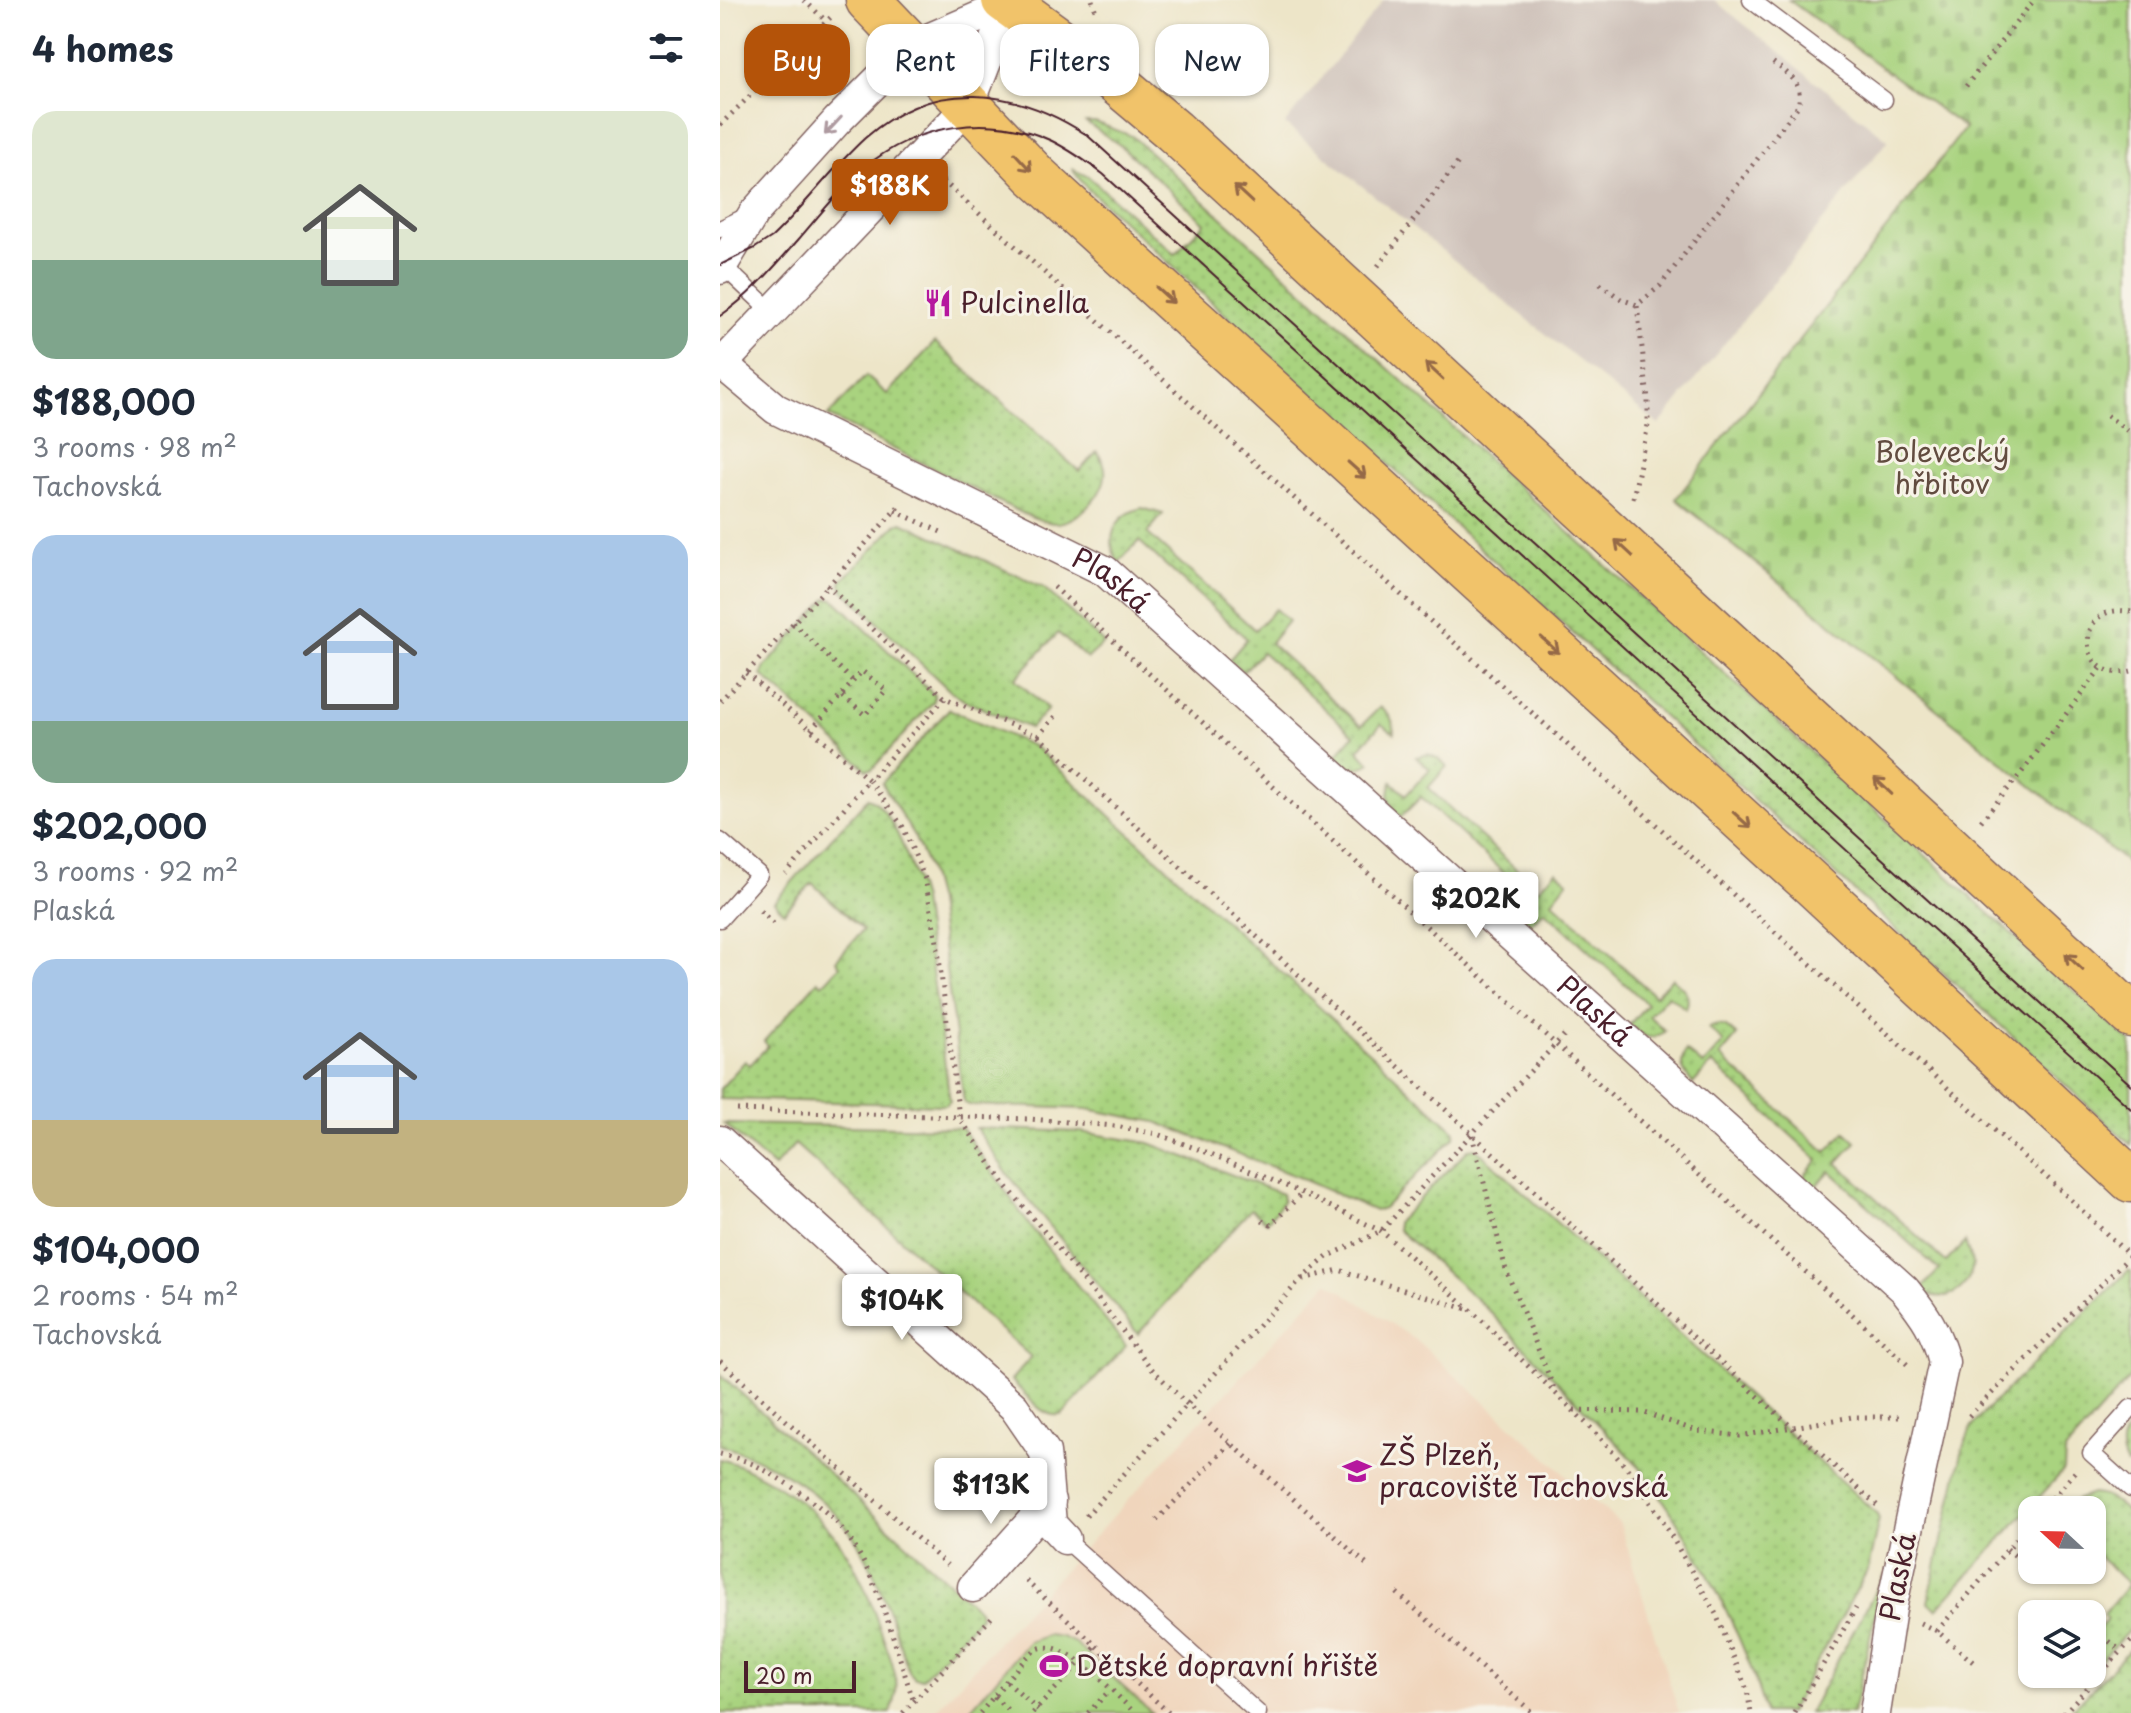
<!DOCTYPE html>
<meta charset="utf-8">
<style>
:root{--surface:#fff;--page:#f6f6f7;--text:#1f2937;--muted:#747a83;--accent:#b45309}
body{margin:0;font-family:"Playpen Sans",sans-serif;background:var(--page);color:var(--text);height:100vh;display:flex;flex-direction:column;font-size:30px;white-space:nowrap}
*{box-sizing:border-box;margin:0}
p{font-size:26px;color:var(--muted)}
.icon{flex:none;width:44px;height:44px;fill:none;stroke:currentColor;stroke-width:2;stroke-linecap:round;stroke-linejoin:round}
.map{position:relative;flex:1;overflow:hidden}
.sheet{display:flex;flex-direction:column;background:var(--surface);width:720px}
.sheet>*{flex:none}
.hud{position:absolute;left:24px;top:24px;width:760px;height:72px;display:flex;gap:16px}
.needle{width:52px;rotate:292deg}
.controls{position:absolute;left:1298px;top:1496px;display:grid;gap:16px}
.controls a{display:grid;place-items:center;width:88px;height:88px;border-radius:16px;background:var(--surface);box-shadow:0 2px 6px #0004;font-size:40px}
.scale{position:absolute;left:24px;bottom:20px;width:112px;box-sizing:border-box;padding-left:8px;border:4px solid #4a1f2b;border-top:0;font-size:22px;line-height:28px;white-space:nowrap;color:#4a1f2b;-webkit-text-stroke:6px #f7f3e8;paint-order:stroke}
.price{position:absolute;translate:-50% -68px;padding:0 18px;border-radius:8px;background:#fff;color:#222;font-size:26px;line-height:52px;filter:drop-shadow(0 2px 4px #0008)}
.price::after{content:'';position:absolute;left:50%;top:48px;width:24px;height:18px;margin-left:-12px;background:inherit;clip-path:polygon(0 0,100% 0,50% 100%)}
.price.selected{background:var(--accent);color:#fff}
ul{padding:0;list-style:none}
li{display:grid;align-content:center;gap:16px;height:424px;padding:0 32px}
li span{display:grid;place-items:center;height:248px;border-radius:24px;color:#555}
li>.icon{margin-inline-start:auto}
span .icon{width:144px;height:144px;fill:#fffc;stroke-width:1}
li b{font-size:34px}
h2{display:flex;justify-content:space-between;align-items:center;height:96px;padding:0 32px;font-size:34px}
.chip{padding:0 28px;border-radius:24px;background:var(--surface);box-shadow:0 2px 6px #0004;font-size:28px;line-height:72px}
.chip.selected{background:var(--accent);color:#fff}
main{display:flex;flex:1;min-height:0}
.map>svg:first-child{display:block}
.built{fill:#f0d5bc}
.industrial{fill:#cec1b9}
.grass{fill:url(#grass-dots);stroke:#7a7955;stroke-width:2}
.cemetery{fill:url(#cemetery-stones);stroke:#7a7955;stroke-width:2}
.garden{fill:#a9d37f;stroke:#7a7955;stroke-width:2}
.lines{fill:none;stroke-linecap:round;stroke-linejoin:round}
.lane-casing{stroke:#836462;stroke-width:19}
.street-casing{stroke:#836462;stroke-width:33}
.primary-casing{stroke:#836462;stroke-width:47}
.path{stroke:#836462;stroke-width:5;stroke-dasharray:2 6;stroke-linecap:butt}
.lane{stroke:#fff;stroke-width:16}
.street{stroke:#fff;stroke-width:30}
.primary{stroke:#f1c36a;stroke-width:44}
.tram{stroke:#4a1f2b;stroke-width:2}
.oneway{stroke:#ae9aa0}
.oneway2{stroke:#956947}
.labels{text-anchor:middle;stroke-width:6;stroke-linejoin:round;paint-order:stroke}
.poi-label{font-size:28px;fill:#4a1f2b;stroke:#f7f3e8;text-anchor:start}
.park-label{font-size:28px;fill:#624c40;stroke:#f7f3e8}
.street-label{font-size:28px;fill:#4a1f2b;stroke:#f7f3e8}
</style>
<main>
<section class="sheet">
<h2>4 homes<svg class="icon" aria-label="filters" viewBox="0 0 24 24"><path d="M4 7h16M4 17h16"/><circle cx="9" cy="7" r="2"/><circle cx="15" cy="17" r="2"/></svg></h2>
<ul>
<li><span style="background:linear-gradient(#dfe7d0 60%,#7fa58c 0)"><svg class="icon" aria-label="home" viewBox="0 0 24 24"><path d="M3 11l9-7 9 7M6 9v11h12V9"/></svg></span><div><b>$188,000</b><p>3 rooms · 98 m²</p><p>Tachovská</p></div></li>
<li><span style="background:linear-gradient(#a9c7e8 75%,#7fa58c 0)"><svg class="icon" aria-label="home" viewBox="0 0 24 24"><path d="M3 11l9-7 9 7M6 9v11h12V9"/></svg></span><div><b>$202,000</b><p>3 rooms · 92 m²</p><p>Plaská</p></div></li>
<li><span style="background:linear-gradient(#a9c7e8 65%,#c2b280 0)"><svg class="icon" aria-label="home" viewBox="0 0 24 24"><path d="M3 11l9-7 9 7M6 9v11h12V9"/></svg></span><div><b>$104,000</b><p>2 rooms · 54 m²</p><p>Tachovská</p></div></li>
</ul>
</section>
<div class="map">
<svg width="1411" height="1713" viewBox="0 0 1411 1713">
<defs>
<pattern id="grass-dots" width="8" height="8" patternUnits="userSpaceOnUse" patternTransform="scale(2)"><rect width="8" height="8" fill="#a9d37f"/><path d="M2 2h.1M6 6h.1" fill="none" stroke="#93b56e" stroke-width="1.8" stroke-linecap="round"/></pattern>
<pattern id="cemetery-stones" width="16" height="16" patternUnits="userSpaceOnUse" patternTransform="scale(2)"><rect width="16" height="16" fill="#a9d37f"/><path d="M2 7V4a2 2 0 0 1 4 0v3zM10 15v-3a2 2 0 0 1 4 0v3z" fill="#93b56e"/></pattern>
</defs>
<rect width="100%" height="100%" fill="#f7f3e8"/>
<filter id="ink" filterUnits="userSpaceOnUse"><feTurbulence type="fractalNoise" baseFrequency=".0125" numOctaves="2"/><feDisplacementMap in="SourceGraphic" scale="16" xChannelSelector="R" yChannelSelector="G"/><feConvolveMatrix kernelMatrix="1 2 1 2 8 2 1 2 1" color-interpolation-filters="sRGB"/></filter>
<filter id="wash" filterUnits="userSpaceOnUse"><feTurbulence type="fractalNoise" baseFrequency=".006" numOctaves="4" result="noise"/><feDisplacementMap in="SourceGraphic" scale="32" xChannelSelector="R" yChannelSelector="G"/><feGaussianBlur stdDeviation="1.8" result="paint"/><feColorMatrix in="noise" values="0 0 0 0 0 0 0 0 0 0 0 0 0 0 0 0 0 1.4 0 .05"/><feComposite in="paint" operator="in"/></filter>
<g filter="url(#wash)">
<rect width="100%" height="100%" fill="#ede5c8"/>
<!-- built -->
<polygon class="built" points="608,1282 696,1340 900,1524 959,1713 213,1713"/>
<!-- industrial -->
<polygon class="industrial" points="664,0 994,0 1168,140 939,425 565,124"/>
<!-- grass -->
<g class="grass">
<polygon points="366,122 375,122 412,136 1411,1042 1411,1145 365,186 352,169 369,177 455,254 485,223 401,146"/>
<path d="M215,342L359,471L377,452C380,457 385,463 385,469C388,493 358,522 336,523C325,523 314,517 304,514L108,416L146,376L167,394Z"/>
<path d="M422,508L443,514L427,533L535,630L555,609L568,621L550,643L641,726L660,707C670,715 674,720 674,733L661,724L638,750L650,763C636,772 627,768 615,757L634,735L542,652L523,672L509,660L527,639L419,541L398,563C385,538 394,515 422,508Z"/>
<polygon points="182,522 324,588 384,643 367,659 338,633 295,679 328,709 310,728 245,701 228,689 122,589 121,582 177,524"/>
<polygon points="107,598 114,599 214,695 214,701 152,769 147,770 42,675 44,668"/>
<polygon points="229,709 315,747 735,1131 734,1137 664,1208 655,1211 578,1177 436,1122 367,1109 249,1105 244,1102 217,902 208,867 194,836 162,783"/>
<path d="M708,754L719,759L727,766L708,788L818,889L836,871L848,881L832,901L935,996L952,978C963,988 972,993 966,1009L948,995L929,1016L945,1031C931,1043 921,1036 909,1025L927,1004L824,910L805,929L792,917L810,897L701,797L681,817C669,806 666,797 672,782L686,795L710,769L696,757Z"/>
<path d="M148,798C172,805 195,876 202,900L230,1101L225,1105L0,1099V1089L25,1061L30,1065L48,1046L44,1041L98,981L102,985L120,966L116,960L143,930L92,883L64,912L54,902Z"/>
<path d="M998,1025L1006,1027L1017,1036L1000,1056L1106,1152L1125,1132L1136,1142L1117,1163L1226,1262L1245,1242L1253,1265C1247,1293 1225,1304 1199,1291L1219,1270L1110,1171L1091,1191L1080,1181L1098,1160L992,1063L973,1084C963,1071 958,1065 966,1051L983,1065L1004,1042L988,1028Z"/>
<path d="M4,1124L242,1128L310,1226L406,1346L343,1414C324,1422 304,1392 291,1380L311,1357L75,1144L54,1167Z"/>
<polygon points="256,1128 361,1132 429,1143 562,1194 563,1201 547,1222 531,1209 418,1334 286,1172"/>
<path d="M755,1148L1156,1513L1159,1519L1148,1569L1069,1713H1045C1024,1631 970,1535 920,1467L761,1303L678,1230L677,1222L749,1149Z"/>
<polygon points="1408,1271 1411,1271 1411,1376 1345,1451 1344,1470 1217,1609 1208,1602 1243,1448 1252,1426 1272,1404"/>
<path d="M0,1374L259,1610L260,1616L203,1678H195L189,1672C175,1631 163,1588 142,1550C113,1498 56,1462 0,1445Z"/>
<path d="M1411,1425V1461L1407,1465C1399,1450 1400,1438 1411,1425Z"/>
<path d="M0,1459C23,1465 41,1475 61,1488C122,1528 140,1570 163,1637C172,1663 184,1686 170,1713H0Z"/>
<path d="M1372,1494C1389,1495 1399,1504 1411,1516V1628L1372,1670V1636L1388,1619L1383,1615L1409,1584L1372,1551V1510H1344L1356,1500Z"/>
<polygon points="1164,1575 1133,1713 1089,1713"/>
<polygon points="1411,1648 1411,1713 1349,1713"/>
</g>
<!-- cemetery -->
<polygon class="cemetery" points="1069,0 1411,0 1411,866 956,499 1245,128"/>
<!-- garden -->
<polygon class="garden" points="328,1635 342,1637 355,1643 432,1713 247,1713 308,1642"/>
</g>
<g filter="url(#ink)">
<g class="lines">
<defs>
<g id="lane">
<polyline points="1031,0 1164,100"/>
<polyline points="0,229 29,215"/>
<polyline points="0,263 52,312"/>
<polyline points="0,841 39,875 0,919"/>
<polyline points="1411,1408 1371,1453 1411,1489"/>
<polyline points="345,1539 538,1713"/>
</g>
<g id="street">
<polyline points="0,269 34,213 117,121 192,46 289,4"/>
<path id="s1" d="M0,362L56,409L385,571L1185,1290C1205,1315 1216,1330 1224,1362L1171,1609L1155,1713"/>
<polyline points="0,366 249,105 289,4"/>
<polyline points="0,1141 294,1407 325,1452 331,1524 345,1539"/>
<polyline points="253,1587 330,1501"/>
</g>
<g id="primary">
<polyline points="148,0 315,175 1093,885 1411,1180"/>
<polyline points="284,0 390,77 454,131 1411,1015"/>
</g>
</defs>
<!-- lane casing -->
<use href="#lane" class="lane-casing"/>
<!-- street casing -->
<use href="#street" class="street-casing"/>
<!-- primary casing -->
<use href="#primary" class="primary-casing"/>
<!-- path -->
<g class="path">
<polyline points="84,0 107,22"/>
<polyline points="372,0 377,15"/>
<polyline points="82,46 115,77"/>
<polyline points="1246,86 1314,0"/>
<polyline points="0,125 112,16"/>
<polyline points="223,181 1334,1184 1410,1256"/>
<polyline points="658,266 740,160"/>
<path d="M880,284L901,299L917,305L940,286L1078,106C1084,83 1069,74 1052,62"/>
<polyline points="1387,415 1411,434"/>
<polyline points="913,498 928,425 928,399 917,305"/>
<polyline points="178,507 108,586 225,698 318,736 1160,1508"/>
<polyline points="175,511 221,532"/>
<polyline points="334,587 1190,1367"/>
<path d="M1411,612C1353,599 1355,685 1411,671"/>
<polyline points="73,623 133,681"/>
<polyline points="26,673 149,780 66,874"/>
<polyline points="225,698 149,780 183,827 205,879 217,942 239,1117 284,1183 348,1260 431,1368 467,1404 646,1564"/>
<polyline points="0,701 108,586"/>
<path d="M91,730C108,711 125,691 142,671L166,690L145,715L121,695"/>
<polyline points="318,736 336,716"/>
<polyline points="1261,821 1299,776 1381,668"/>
<polyline points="40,911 54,924"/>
<polyline points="17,1110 310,1119 395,1126 437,1134 491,1154 582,1193 661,1231 751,1310 877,1434 911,1473 941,1518 996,1614 1027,1690 1031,1713"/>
<polyline points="752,1135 786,1270 835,1391"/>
<polyline points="542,1221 551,1225 582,1193"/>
<polyline points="583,1279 619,1270 750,1310"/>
<polyline points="0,1361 227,1565"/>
<polyline points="854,1410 922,1412 977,1431 1020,1436 1132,1417 1179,1417"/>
<polyline points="1249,1416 1410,1256"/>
<path d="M0,1454C11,1457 25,1460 35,1465C57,1476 100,1504 116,1522C157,1566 174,1645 194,1702"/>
<polyline points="1322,1510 1355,1472"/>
<polyline points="366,1516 580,1280 607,1257 661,1231 847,1032"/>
<polyline points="437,1520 511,1443"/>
<polyline points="1287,1549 1312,1570"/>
<polyline points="1313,1570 1321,1577"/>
<polyline points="306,1581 449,1713"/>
<polyline points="677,1593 813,1713"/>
<polyline points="1200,1623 1217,1631 1253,1662"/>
<polyline points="1217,1631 1312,1521"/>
<polyline points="1377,1631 1401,1651"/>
<polyline points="287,1682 321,1713"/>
<polyline points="274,1697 291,1713"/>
<polyline points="183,1713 272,1617"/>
<path d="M260,1713C273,1698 300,1662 314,1651C342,1631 395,1695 415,1713"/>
<polyline points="313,1713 376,1645"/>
<polyline points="368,1713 390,1690"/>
<polyline points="1075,1713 1136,1608"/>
<polyline points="1344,1713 1411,1641"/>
</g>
<!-- lane -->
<use href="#lane" class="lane"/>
<!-- street -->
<use href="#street" class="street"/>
<!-- primary -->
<use href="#primary" class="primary"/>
<!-- tram -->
<g class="tram">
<path d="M0,265L35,248L52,237C85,206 111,169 145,138C214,77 295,88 367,135L1411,1085"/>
<path d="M0,316C31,295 54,267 78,240C99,216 120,188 144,168C196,124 270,112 332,141C350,150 367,162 383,174L1411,1109"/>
</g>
</g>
<!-- one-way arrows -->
<defs><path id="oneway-shaft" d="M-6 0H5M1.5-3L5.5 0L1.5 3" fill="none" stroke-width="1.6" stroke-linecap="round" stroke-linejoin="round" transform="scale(2)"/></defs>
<use class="oneway" href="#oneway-shaft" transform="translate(113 126) rotate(133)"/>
<g class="oneway2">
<use href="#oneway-shaft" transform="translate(303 162) rotate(47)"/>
<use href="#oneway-shaft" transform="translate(523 194) rotate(-137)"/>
<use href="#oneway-shaft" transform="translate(445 295) rotate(42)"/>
<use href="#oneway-shaft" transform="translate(714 371) rotate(-137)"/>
<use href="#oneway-shaft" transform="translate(637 470) rotate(42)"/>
<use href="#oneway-shaft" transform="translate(904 548) rotate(-137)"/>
<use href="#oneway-shaft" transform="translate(830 645) rotate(42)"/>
<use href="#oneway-shaft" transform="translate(1163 786) rotate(-137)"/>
<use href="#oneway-shaft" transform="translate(1022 820) rotate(42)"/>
<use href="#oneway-shaft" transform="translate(1354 962) rotate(-137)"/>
</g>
</g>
<!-- icons -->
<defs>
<symbol id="restaurant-bare" viewBox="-9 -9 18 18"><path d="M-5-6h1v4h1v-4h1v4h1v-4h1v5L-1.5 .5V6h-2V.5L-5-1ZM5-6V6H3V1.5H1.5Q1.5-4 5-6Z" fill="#b5179e" stroke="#f7f3e8" stroke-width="2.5" paint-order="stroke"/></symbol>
<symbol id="school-bare" viewBox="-9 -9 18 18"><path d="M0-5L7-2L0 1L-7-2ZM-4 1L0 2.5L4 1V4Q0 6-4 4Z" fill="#b5179e" stroke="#f7f3e8" stroke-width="2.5" paint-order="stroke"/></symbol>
<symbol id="stadium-bare" viewBox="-9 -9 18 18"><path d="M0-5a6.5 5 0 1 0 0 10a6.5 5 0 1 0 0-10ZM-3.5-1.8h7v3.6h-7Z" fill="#b5179e" stroke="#f7f3e8" stroke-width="2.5" paint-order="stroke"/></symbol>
</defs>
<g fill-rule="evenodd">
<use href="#restaurant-bare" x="198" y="283" width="40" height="40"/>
<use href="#school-bare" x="617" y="1451" width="40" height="40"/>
<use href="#stadium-bare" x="314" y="1646" width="40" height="40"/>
</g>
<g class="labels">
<!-- poi labels -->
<g class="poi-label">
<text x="240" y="313">Pulcinella</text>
<text x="659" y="1465">ZŠ Plzeň,<tspan x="659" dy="32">pracoviště Tachovská</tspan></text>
<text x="356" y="1676">Dětské dopravní hřiště</text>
</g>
<!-- park labels -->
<g class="park-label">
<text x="1222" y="462">Bolevecký<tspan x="1222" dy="32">hřbitov</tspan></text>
</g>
<!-- street labels -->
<g class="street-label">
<text dy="10" stroke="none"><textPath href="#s1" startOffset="450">Plaská</textPath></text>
<text dy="10" stroke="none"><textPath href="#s1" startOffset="1098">Plaská</textPath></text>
<text transform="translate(1178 1577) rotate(-79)" y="10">Plaská</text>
</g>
</g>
</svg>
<div class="controls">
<a><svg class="needle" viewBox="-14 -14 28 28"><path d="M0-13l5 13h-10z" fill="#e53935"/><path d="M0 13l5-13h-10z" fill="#747a83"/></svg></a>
<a><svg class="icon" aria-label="layers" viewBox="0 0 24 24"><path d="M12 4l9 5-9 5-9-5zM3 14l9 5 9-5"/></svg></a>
</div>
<div class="scale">20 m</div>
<b class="price selected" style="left:170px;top:227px">$188K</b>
<b class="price" style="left:756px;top:940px">$202K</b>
<b class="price" style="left:182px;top:1342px">$104K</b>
<b class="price" style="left:271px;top:1526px">$113K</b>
<div class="hud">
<a class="chip selected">Buy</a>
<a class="chip">Rent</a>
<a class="chip">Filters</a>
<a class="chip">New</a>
</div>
</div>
</main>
